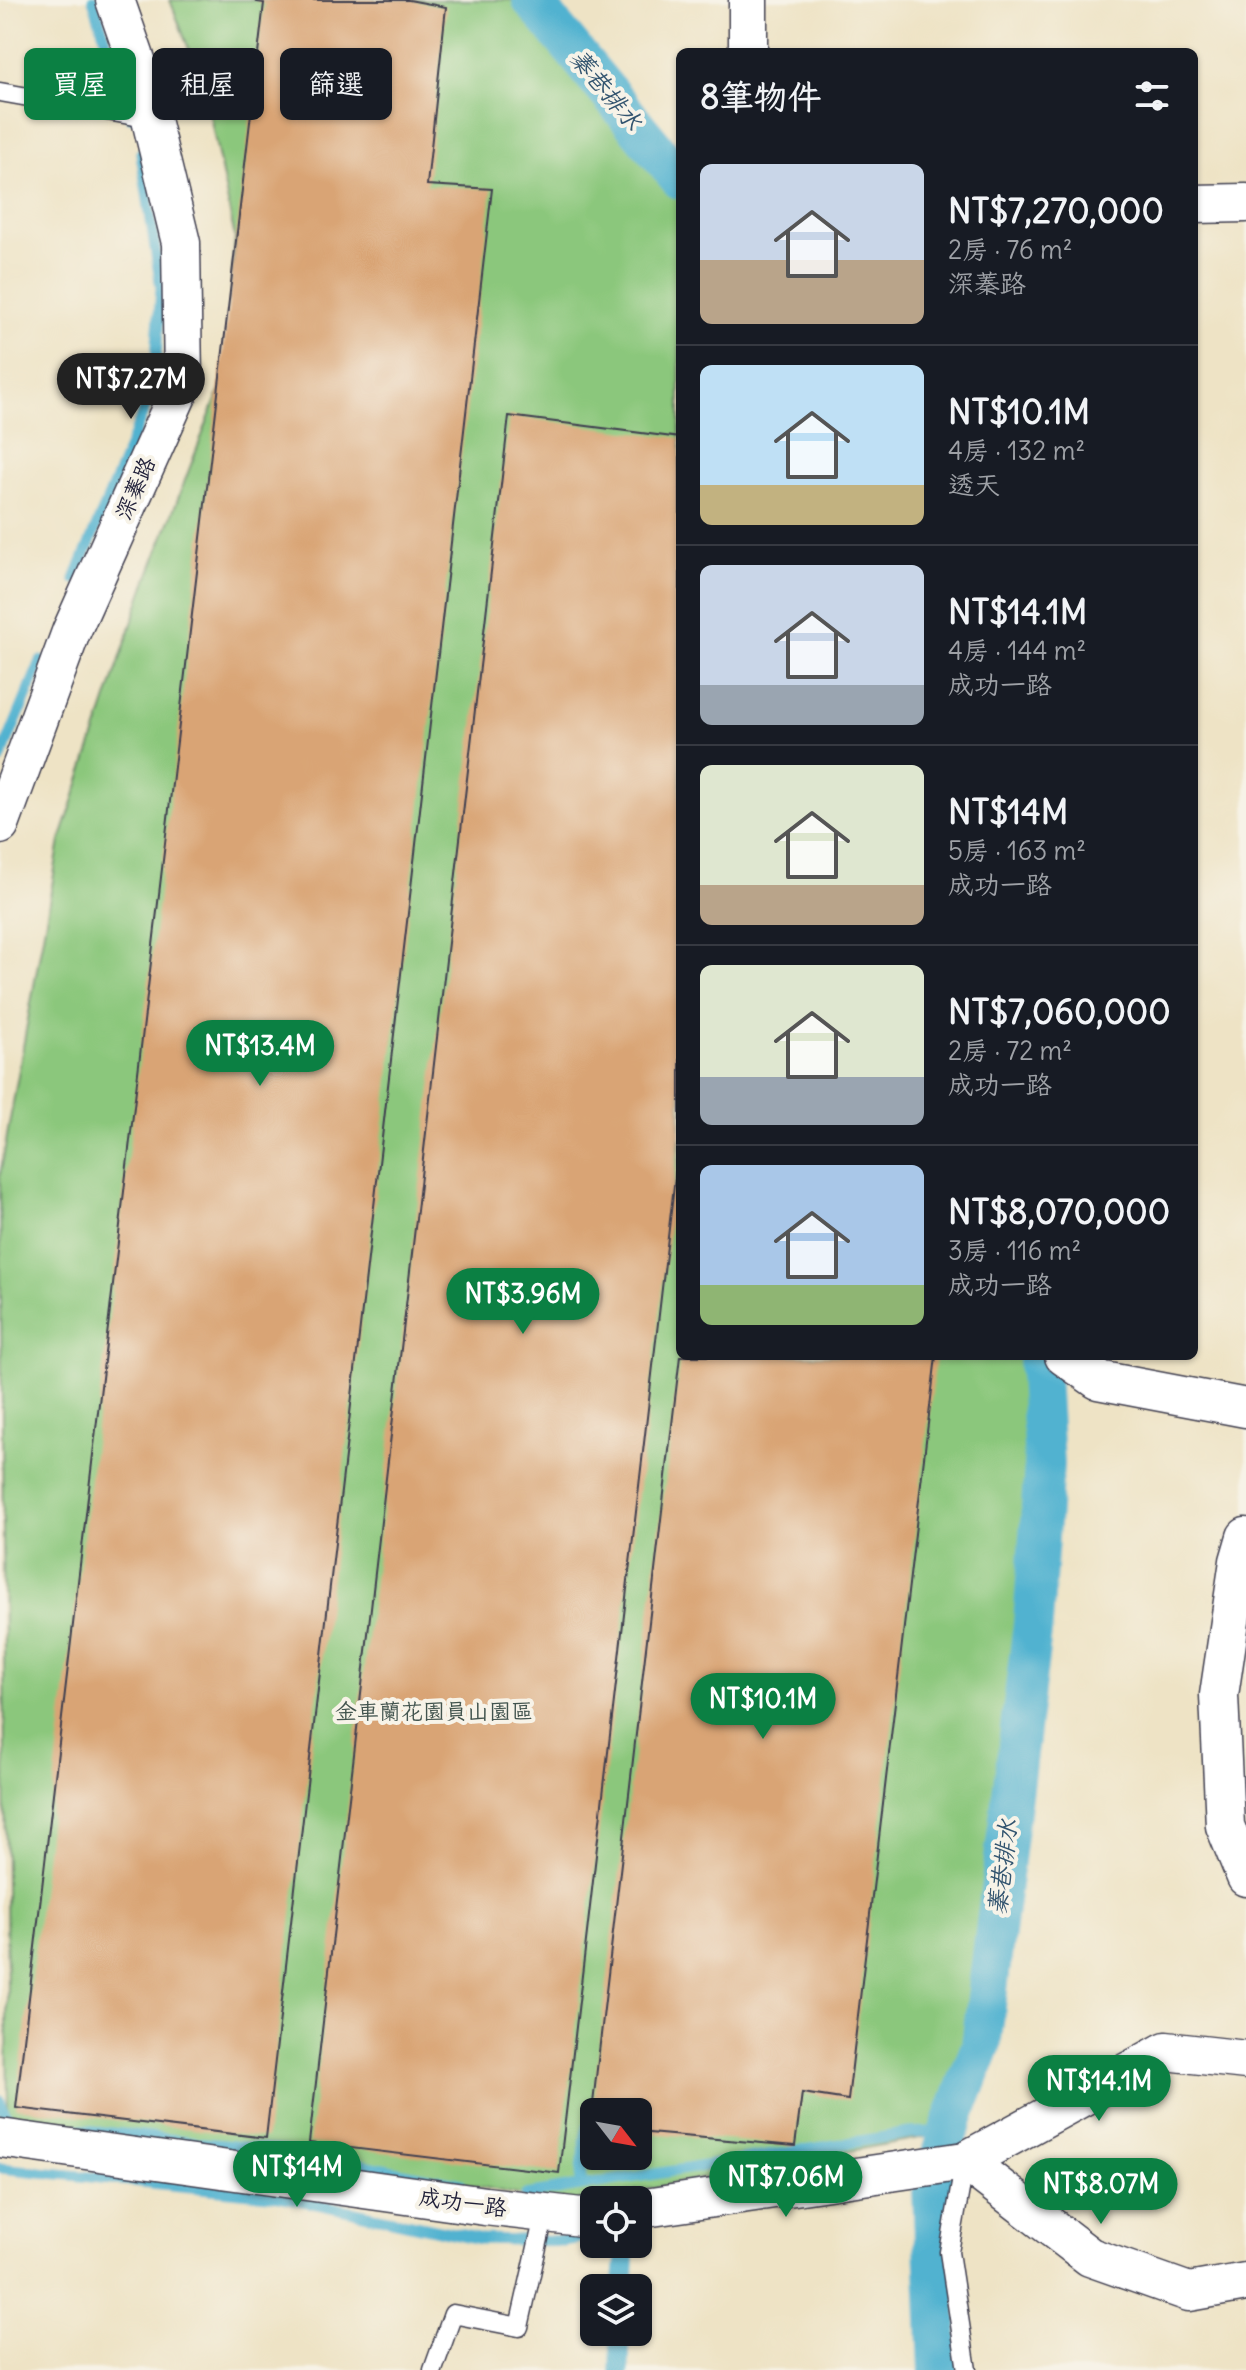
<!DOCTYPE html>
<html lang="zh-TW">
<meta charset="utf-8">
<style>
:root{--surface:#171b24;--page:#20242c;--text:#f1f3f6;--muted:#9ea1a6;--line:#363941;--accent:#0b8043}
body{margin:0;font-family:Delius,"LXGW WenKai TC",sans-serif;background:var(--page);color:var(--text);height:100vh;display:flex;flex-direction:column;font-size:30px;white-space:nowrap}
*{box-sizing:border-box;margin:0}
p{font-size:26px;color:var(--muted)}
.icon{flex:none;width:44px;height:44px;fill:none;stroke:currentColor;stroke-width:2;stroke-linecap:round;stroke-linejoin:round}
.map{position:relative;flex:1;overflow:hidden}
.details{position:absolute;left:676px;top:48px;width:522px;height:1312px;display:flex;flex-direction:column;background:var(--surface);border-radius:12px;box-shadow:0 2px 6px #0004}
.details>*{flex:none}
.banner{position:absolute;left:24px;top:48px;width:532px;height:72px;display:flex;gap:16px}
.needle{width:52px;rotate:121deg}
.controls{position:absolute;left:580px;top:2098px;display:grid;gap:16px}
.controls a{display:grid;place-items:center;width:72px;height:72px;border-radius:12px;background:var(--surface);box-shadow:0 2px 6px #0004;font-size:40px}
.price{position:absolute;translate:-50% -68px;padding:0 18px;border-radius:28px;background:var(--accent);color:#fff;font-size:26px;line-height:52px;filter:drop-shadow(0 2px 4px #0008)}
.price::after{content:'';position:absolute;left:50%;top:48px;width:24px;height:18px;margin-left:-12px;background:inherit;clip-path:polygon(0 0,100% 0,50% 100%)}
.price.on{background:#222;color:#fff}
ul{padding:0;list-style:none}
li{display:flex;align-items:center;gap:24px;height:200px;padding:0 24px}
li+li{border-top:2px solid var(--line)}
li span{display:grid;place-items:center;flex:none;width:224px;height:160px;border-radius:12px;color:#555}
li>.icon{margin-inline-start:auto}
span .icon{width:96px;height:96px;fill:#fffc;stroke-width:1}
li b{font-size:34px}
h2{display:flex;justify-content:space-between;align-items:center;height:96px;padding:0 24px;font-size:34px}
.pill{padding:0 28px;border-radius:12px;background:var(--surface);box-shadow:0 2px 6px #0004;font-size:28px;line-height:72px}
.pill.on{background:var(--accent);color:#fff}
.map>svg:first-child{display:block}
.green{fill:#8bc77c;stroke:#56745c;stroke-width:2;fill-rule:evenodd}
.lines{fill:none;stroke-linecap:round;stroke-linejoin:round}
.stream{stroke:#51b2d0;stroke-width:11}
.canal{stroke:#51b2d0;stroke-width:40}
.building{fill:#d9a475}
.service-casing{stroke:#413f50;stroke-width:21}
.minor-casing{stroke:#413f50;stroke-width:41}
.service{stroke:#fff;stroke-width:18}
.minor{stroke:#fff;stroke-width:38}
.labels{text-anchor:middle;stroke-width:8;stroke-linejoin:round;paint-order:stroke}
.street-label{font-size:22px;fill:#22223b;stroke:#f7f3e8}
.park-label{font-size:22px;fill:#42544e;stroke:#f7f3e8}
.water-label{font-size:24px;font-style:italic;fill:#32546f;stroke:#f7f3e8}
</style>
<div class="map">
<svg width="1246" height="2370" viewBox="0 0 1246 2370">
<rect width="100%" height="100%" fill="#f7f3e8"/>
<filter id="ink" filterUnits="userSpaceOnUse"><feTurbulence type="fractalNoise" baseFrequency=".0125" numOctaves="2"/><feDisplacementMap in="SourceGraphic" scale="16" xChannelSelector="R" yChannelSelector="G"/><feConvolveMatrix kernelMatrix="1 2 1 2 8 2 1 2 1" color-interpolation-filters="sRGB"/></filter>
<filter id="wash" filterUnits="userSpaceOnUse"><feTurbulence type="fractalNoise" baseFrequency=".006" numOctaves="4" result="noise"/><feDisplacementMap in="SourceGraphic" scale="32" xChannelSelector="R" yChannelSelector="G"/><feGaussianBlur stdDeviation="1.8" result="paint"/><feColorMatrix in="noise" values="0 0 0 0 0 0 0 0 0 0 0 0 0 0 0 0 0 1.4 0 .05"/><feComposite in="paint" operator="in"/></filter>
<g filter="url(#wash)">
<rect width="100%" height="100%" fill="#eee3c5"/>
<!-- green -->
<path class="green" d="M170,0H518L680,190V1356H1027L1036,1549L982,2035L930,2136L563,2204L318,2153L8,2120L0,1175L60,841L142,593L224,378L235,238L205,91ZM594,2112H638V2156H594Z"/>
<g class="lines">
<!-- stream -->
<g class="stream">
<polyline points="93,0 131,117"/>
<polyline points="75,579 154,386 161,288 141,153"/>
<polyline points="0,760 41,661"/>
<polyline points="0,2101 9,2122 22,2123"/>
<polyline points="47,2126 299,2153 461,2184"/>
<polyline points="587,2128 580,2186 910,2133 949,2131"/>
<polyline points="0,2168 280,2196 481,2239 562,2241 594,2236"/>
<polyline points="526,2195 580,2186"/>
<polyline points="618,2288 622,2244"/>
<polyline points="628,2288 630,2244"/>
<polyline points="615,2370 615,2332"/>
<polyline points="624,2370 625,2332"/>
</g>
<!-- canal -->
<g class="canal">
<polyline points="532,0 680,179"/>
<polyline points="939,2370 932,2188 949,2131 981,2046 1033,1624 1044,1464 1038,1356"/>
</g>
</g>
<g id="blocks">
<!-- building -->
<g class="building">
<polygon points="258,0 409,0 446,7 427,185 492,189 266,2138 16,2108 264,3 257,2"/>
<polygon points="509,416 680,438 680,1134 559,2173 309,2143"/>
<polygon points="680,1356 936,1356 848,2100 802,2093 795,2146 638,2132 638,2112 592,2112"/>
</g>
</g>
</g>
<g filter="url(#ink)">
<use href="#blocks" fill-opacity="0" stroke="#413f50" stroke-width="2"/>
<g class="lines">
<defs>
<g id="service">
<polyline points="0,92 152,119"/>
<polyline points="965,2161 949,2252 967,2370"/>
<polyline points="433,2370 453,2314 519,2327 545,2212"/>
</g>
<g id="minor">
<polyline points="748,0 748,52"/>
<polyline points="1194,204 1246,203"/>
<polyline points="0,825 71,632 183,382 181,243 138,66 115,0"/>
<polyline points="1064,1356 1098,1380 1246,1408"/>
<polyline points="1246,1537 1239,1561 1219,1695 1225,1826 1246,1877"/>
<polyline points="0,2138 485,2206 581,2217 594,2215"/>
<polyline points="965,2161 1090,2257 1189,2292 1246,2282"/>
<polyline points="638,2209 965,2161 1166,2051 1246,2060"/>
</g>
</defs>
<!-- service casing -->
<use href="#service" class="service-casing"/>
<!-- minor casing -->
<use href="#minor" class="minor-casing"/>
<!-- service -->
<use href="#service" class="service"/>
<!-- minor -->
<use href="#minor" class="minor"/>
</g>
</g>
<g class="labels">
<!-- street labels -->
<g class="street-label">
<text transform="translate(135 488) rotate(-66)" y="8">深蓁路</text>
<text transform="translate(463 2202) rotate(8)" y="8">成功一路</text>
</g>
<!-- park labels -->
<g class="park-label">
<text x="434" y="1719">金車蘭花園員山園區</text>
</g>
<!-- water labels -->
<g class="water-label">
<text transform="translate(606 90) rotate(50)" y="8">蓁巷排水</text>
<text transform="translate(1003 1867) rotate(-83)" y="8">蓁巷排水</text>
</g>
</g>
</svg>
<div class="controls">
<a><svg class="needle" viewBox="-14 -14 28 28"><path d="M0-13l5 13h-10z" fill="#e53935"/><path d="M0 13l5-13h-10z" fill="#9ea1a6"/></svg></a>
<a><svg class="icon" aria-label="locate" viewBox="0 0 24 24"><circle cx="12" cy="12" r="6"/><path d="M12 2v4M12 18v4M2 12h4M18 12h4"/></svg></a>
<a><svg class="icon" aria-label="layers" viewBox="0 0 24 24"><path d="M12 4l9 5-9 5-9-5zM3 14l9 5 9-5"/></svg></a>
</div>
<b class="price on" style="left:131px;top:421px">NT$7.27M</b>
<b class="price" style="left:260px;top:1088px">NT$13.4M</b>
<b class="price" style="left:523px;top:1336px">NT$3.96M</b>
<b class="price" style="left:763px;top:1741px">NT$10.1M</b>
<b class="price" style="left:1099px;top:2123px">NT$14.1M</b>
<b class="price" style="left:297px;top:2209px">NT$14M</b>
<b class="price" style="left:786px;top:2219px">NT$7.06M</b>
<b class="price" style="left:1101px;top:2226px">NT$8.07M</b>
<div class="banner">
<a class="pill on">買屋</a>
<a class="pill">租屋</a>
<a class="pill">篩選</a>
</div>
<section class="details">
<h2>8筆物件<svg class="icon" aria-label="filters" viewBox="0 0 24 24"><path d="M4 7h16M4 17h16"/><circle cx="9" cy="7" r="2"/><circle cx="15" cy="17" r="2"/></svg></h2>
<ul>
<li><span style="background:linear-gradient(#c9d6e8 60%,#b9a48a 0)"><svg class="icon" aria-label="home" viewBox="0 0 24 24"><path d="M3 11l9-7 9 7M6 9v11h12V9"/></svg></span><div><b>NT$7,270,000</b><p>2房 · 76 m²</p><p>深蓁路</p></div></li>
<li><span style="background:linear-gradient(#bfe0f5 75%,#c2b280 0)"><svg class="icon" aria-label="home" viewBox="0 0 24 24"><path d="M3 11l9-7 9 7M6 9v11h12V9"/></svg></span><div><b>NT$10.1M</b><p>4房 · 132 m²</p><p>透天</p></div></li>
<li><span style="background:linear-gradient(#c9d6e8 75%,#9aa5b1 0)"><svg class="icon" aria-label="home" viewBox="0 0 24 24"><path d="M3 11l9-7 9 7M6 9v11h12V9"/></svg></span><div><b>NT$14.1M</b><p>4房 · 144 m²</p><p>成功一路</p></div></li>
<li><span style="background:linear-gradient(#dfe7d0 75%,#b9a48a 0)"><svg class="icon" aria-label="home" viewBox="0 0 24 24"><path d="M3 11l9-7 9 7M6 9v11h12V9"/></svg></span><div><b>NT$14M</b><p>5房 · 163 m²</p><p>成功一路</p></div></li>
<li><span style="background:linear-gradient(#dfe7d0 70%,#9aa5b1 0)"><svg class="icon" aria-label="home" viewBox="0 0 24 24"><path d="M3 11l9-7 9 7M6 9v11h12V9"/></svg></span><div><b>NT$7,060,000</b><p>2房 · 72 m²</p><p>成功一路</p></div></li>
<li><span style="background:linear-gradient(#a9c7e8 75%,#8fb573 0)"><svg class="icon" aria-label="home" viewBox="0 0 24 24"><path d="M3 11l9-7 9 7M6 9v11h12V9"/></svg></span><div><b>NT$8,070,000</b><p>3房 · 116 m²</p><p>成功一路</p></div></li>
</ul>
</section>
</div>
